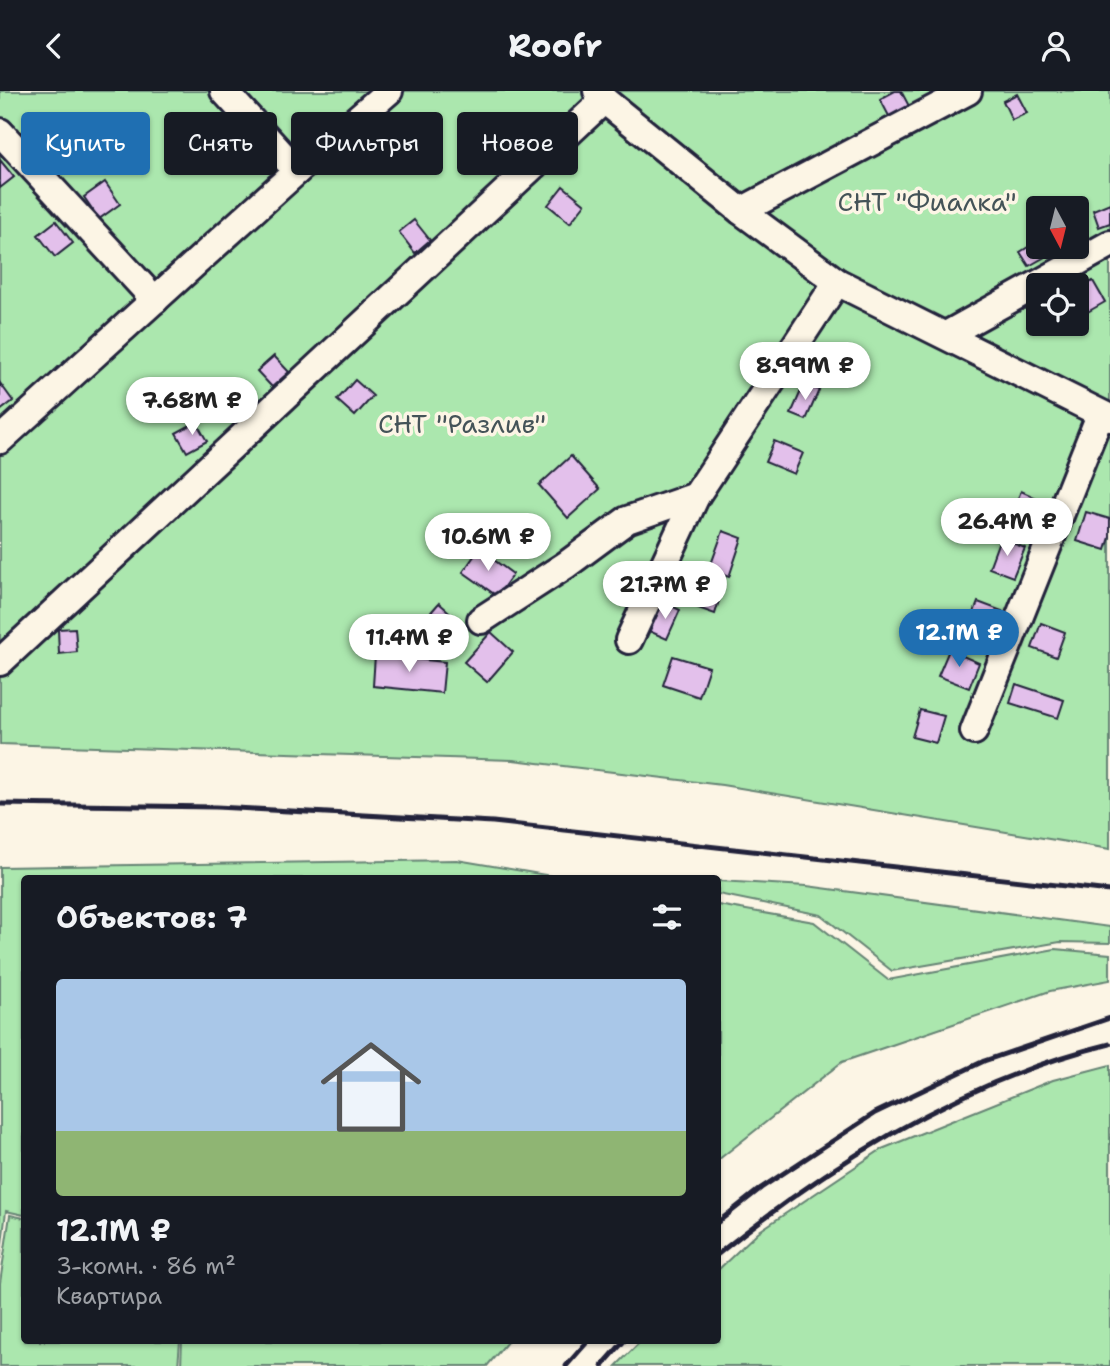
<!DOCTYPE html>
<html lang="ru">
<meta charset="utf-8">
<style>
:root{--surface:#171b24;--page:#20242c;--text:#f1f3f6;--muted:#9ea1a6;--accent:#1f6fb2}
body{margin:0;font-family:"Shantell Sans",sans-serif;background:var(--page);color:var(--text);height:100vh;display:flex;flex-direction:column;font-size:26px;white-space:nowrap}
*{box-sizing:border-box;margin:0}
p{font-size:23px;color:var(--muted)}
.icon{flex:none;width:38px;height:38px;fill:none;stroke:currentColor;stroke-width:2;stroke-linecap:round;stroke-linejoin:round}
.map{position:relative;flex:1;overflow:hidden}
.sheet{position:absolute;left:21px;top:784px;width:700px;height:469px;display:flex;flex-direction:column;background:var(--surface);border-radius:7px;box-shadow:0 2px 5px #0004}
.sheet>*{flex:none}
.hud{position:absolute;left:21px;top:21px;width:700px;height:63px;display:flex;gap:14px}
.needle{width:46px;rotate:173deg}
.buttons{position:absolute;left:1026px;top:105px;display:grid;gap:14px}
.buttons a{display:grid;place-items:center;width:63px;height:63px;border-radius:7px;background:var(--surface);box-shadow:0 2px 5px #0004;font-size:35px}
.price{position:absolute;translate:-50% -60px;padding:0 16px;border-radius:24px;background:#fff;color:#222;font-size:23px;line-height:46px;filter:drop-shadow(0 2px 4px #0008)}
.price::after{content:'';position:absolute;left:50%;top:42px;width:21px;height:16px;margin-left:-10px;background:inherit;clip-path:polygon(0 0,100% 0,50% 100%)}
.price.active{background:var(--accent);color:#fff}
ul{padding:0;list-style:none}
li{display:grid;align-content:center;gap:14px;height:371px;padding:0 35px}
li span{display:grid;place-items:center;height:217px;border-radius:7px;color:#555}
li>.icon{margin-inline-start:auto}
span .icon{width:126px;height:126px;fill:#fffc;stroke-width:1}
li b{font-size:30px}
h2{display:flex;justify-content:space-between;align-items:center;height:84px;padding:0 35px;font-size:30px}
.chip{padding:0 24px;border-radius:7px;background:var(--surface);box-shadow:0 2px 5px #0004;font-size:24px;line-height:63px}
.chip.active{background:var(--accent);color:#fff}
header{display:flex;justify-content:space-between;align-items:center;height:91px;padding:0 35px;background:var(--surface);font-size:32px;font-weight:700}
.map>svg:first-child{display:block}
.green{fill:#abe7ae;stroke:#668474;stroke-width:2;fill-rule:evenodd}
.building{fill:#e3c0eb;stroke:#22223b;stroke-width:2}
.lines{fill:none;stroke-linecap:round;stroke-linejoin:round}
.minor-casing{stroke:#22223b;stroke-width:32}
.minor{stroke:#fcf5e5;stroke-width:26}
.rail{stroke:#22223b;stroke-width:5}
.labels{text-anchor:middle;stroke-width:7;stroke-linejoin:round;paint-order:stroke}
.park-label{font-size:26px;fill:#445358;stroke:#fcf5e5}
</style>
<header><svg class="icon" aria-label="back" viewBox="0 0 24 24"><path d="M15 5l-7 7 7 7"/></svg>Roofr<svg class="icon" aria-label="person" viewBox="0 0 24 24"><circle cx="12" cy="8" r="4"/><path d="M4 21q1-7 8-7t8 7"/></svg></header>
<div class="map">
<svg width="1110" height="1275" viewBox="0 0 1110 1275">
<rect width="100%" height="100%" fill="#fcf5e5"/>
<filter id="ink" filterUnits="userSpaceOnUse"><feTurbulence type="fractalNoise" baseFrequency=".0143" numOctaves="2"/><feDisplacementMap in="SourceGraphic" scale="14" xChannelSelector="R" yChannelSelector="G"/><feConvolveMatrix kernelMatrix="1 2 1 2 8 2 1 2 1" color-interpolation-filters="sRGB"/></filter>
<g filter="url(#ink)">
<!-- green -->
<g class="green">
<path d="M0,0H1110V758L722,694L513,669L0,653ZM1038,117H1076V156H1038ZM1038,194H1076V233H1038Z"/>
<polygon points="457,769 563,787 24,788 24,1124 6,1120 0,1169 0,776"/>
<polygon points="718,790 807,795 1110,836 1110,852 1060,851 892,880 821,824 718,803"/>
<polygon points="718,814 814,831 888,889 1055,858 1110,863 1110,889 1050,900 842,971 718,1069"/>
<polygon points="1110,974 1110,1275 616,1275 641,1250 718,1250 718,1179 758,1141 882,1058 1053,989"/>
<polygon points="10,1124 24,1127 24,1250 180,1250 178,1275 0,1275 0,1192"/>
<polygon points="182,1250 508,1250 487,1275 181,1275"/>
</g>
<!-- building -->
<g class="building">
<polygon points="895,0 901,0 910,17 890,27 880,8"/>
<polygon points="1017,3 1027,22 1012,29 1003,10"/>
<polygon points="41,23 61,44 44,61 23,40"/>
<polygon points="0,69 14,86 0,97"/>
<polygon points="105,91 120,113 99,128 84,106"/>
<polygon points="563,95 585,113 570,132 548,114"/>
<polygon points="1110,112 1110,132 1099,136 1093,119"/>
<polygon points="414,129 430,149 415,162 399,141"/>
<polygon points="56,130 73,152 55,166 38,144"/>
<polygon points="1038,150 1038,156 1048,156 1052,162 1029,175 1020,161"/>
<polygon points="1093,190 1105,211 1084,223 1076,209 1076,200"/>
<polygon points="274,265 289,281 272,296 257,280"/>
<polygon points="355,289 373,305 355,325 337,309"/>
<polygon points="0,292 13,310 0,320"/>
<polygon points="804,293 819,299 806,329 791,323"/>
<polygon points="196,331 207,350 187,361 176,342"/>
<polygon points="774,350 803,362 794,383 765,371"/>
<polygon points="571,365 600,398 568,427 539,394"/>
<polygon points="1021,400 1043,410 1033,435 1010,426"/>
<polygon points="1086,421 1110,428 1110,446 1106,459 1077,450"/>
<polygon points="723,440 742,447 729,486 709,479"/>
<polygon points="1000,447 1025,457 1013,486 989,477"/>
<polygon points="479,458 513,483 497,505 463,481"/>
<polygon points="708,488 724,493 715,523 698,517"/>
<polygon points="663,511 680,519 667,548 649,540"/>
<polygon points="978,511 1002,520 994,541 970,532"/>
<polygon points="439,512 464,534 444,557 419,535"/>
<polygon points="1041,532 1065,541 1056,566 1032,557"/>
<polygon points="75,537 77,561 59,563 58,538"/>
<polygon points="491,541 513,561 487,591 464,571"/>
<polygon points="949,559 979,572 969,597 938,585"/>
<polygon points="375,564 445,571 442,602 373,595"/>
<polygon points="673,565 709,576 699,606 663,594"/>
<polygon points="1016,593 1064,609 1058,627 1010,612"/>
<polygon points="920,619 944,625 936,652 912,646"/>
</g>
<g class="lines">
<defs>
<g id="minor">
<polyline points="224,0 297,80"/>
<polyline points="597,0 604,9 741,120 837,191 1110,327"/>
<polyline points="0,41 155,209"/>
<polyline points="741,120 968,0"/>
<polyline points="946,244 1110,153"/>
<polyline points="0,349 297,80 389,0"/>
<polyline points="481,529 566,474 627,429 696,405"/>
<polyline points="629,549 696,405 837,191"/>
<polyline points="0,571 604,9"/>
<polyline points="974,640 1100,324"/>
</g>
</defs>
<!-- minor casing -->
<use href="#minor" class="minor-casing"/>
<!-- minor -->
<use href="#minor" class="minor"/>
<!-- rail -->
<g class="rail">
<polyline points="0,713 216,716 493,731 1110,800"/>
<polyline points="718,1131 761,1097 875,1022 984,970 1110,927"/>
<path d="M718,1163C833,1070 965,988 1110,953"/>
<polyline points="566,1275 588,1250"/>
<polyline points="602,1275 624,1250"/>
</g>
</g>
</g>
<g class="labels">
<!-- park labels -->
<g class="park-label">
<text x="927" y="120">СНТ "Фиалка"</text>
<text x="462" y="342">СНТ "Разлив"</text>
</g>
</g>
</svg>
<div class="buttons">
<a><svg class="needle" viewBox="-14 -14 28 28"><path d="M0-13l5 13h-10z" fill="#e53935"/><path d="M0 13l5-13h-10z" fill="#9ea1a6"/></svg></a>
<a><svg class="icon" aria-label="locate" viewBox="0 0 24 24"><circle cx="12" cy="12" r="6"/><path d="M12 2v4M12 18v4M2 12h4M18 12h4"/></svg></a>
</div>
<b class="price" style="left:805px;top:311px">8.99M ₽</b>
<b class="price" style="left:192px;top:346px">7.68M ₽</b>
<b class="price" style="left:1007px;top:467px">26.4M ₽</b>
<b class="price" style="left:488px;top:482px">10.6M ₽</b>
<b class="price" style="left:665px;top:530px">21.7M ₽</b>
<b class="price active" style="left:959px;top:578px">12.1M ₽</b>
<b class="price" style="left:409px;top:583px">11.4M ₽</b>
<div class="hud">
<a class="chip active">Купить</a>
<a class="chip">Снять</a>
<a class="chip">Фильтры</a>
<a class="chip">Новое</a>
</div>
<section class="sheet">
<h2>Объектов: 7<svg class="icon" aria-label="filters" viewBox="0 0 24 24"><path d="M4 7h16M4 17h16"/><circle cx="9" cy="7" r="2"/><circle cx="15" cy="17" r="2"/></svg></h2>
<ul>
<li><span style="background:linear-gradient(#a9c7e8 70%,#8fb573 0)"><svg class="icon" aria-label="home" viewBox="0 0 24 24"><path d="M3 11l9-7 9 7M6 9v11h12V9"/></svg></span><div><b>12.1M ₽</b><p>3-комн. · 86 m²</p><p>Квартира</p></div></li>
</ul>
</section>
</div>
